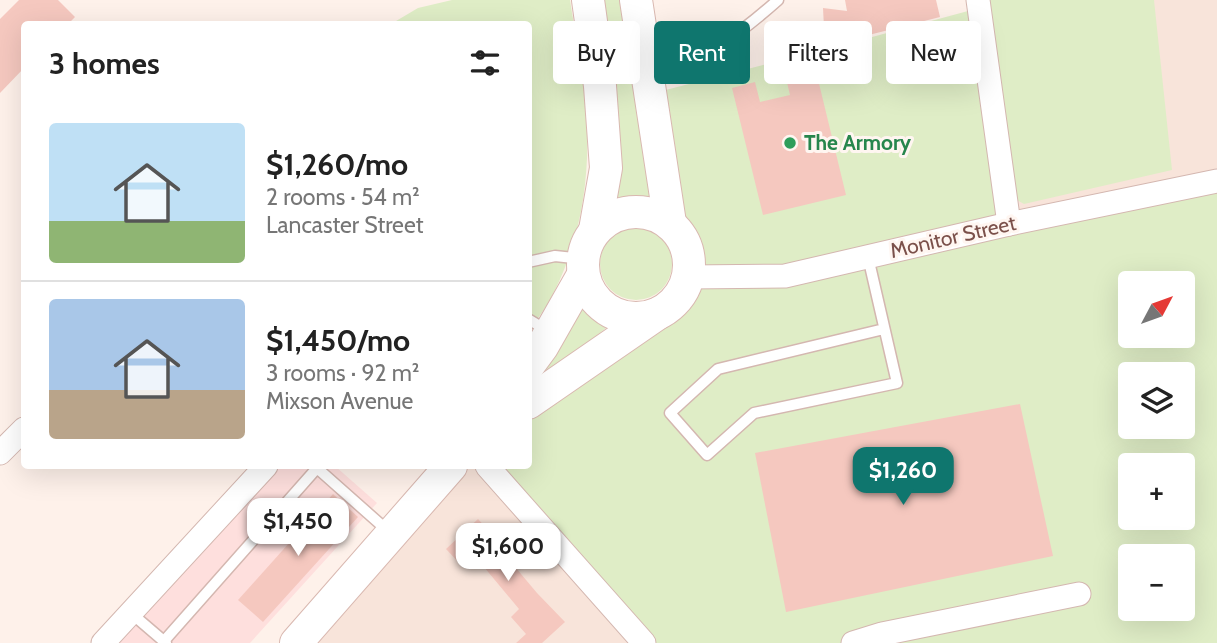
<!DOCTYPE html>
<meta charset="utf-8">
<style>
:root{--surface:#fff;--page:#f6f6f6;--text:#222;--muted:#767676;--line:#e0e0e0;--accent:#0f766e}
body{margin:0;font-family:Cabin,sans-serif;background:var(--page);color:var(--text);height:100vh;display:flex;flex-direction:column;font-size:26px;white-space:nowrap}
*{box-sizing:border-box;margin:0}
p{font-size:23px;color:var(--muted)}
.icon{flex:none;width:38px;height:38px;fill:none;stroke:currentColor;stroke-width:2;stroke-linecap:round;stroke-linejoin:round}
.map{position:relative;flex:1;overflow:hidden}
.drawer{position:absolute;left:21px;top:21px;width:511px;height:448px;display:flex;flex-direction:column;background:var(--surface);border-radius:7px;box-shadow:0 7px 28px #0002}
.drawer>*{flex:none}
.hud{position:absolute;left:553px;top:21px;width:558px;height:63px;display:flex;gap:14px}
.needle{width:46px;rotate:49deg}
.buttons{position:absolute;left:1118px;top:271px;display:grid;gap:14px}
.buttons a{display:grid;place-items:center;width:77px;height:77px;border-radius:7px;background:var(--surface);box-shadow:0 7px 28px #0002;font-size:35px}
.price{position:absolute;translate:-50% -60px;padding:0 16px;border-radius:14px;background:#fff;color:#222;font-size:23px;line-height:46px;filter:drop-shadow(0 2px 4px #0008)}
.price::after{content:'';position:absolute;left:50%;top:42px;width:21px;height:16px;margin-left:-10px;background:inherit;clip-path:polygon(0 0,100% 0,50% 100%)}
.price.current{background:var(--accent);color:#fff}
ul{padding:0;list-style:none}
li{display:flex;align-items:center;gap:21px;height:175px;padding:0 28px}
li+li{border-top:2px solid var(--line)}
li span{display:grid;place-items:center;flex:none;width:196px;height:140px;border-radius:7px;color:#555}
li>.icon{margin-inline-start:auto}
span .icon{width:84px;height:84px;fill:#fffc;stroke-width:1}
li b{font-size:30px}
h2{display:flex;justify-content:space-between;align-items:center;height:84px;padding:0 28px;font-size:30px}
.chip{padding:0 24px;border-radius:7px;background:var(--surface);box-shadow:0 7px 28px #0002;font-size:24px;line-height:63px}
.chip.current{background:var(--accent);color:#fff}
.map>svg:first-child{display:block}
.residential{fill:#f8e4da}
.commercial{fill:#fedfdd}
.green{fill:#dfedc6;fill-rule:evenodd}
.building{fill:#f5c8bf}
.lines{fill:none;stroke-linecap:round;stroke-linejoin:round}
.lane-casing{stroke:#d4b7b0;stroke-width:13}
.street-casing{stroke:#d4b7b0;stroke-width:25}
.secondary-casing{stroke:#d9b8b0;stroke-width:34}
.lane{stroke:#fff;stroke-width:10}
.street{stroke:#fff;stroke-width:23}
.secondary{stroke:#fff;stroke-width:32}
.leisure-dot{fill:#2e9e5b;stroke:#fff6f1;stroke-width:2.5}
.labels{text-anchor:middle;stroke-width:6;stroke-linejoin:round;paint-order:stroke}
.leisure-label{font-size:21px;font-weight:bold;fill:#27864d;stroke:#fff6f1;text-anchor:start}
.street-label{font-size:21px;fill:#7b504a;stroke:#fff6f1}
</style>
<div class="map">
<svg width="1217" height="643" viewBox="0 0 1217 643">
<rect width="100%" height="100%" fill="#fef1ea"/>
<!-- residential -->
<g class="residential">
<polygon points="978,0 1217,0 1217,181 1009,224"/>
<polygon points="451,466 487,466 644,643 296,643"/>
</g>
<!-- commercial -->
<polygon class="commercial" points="266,466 335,466 377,503 250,643 103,643"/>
<!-- green -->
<g class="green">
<path d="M452,0H570C575,35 584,71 586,107C591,169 583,233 555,290C548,305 538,318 529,331L528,24H391L418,8Z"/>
<polygon points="599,0 624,0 653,202 620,204 615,200"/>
<polygon points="987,0 1154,0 1172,170 1024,204 1015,199"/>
<path d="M979,8L1009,224L1217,183V643H644L487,466H528L529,403L671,306C692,281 695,262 680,234L650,94L822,50L840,49L850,43ZM1130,284H1183V336H1130ZM1130,374H1183V427H1130ZM1130,466H1183V518H1130ZM1130,556H1183V609H1130Z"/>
<circle cx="636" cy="264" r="36"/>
<polygon points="586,299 612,323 589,342 539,376"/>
</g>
<!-- building -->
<g class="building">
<polygon points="19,0 58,0 75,17 68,24 24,24 24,68 0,93 0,19"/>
<polygon points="845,0 936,0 940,17 841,42 841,47 825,47 823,8 847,11"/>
<polygon points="815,67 846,195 763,215 732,88 755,82 760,102 790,95 785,74"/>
<polygon points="1020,404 1053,556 786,612 755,453"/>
<polygon points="333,494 358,517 263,622 238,600"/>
<polygon points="478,519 491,533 489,536 537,593 565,622 542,643 516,643 526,634 511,617 519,609 479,561 472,556 462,566 446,549"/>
</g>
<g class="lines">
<defs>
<g id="lane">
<path d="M650,75C698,66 742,32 778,0"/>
<polyline points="868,257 897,383 754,413 707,455 670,413 718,369 884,329"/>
<polyline points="528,262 555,256 583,259"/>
<polyline points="528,319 548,331"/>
<polyline points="131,613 166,643"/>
<polyline points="164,641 317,468 388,531"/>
</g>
<g id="street">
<polyline points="978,0 1009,224"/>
<polyline points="688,277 785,276 1009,224 1217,181"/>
<polyline points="0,453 24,429"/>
<polyline points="487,466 644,643"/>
<polyline points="103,643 266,466"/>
<polyline points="853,643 882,634 1079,594"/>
</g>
<g id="secondary">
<polyline points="588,0 600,86 606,168 595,230"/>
<polyline points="636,0 670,223"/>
<circle cx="636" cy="265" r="53"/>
<polyline points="528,366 542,347 583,275"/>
<polyline points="528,403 657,314"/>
<polyline points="296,643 451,466"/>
</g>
</defs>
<!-- lane casing -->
<use href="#lane" class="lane-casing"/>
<!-- street casing -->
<use href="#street" class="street-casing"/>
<!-- secondary casing -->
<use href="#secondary" class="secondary-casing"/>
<!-- lane -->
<use href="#lane" class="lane"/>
<!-- street -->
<use href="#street" class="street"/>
<!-- secondary -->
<use href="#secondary" class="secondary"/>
</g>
<!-- markers -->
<circle class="leisure-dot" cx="790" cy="143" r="7"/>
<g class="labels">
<!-- leisure labels -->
<g class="leisure-label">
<text x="804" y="150">The Armory</text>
</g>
<!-- street labels -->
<g class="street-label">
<text transform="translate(953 237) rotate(-13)" y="7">Monitor Street</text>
</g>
</g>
</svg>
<div class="buttons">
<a><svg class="needle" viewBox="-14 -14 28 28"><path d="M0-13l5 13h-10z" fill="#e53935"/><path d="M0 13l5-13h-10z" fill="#767676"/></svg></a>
<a><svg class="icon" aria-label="layers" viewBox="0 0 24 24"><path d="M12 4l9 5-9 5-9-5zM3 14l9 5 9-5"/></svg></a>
<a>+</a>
<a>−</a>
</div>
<b class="price current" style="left:903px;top:507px">$1,260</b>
<b class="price" style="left:298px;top:558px">$1,450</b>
<b class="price" style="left:508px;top:583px">$1,600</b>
<div class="hud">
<a class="chip">Buy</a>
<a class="chip current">Rent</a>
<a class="chip">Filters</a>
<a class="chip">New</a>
</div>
<section class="drawer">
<h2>3 homes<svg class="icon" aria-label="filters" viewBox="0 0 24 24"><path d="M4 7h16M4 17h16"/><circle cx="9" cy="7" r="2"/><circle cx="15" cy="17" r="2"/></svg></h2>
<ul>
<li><span style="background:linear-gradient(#bfe0f5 70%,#8fb573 0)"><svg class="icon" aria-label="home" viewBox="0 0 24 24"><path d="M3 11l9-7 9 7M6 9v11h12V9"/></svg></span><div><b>$1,260/mo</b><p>2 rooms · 54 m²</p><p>Lancaster Street</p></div></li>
<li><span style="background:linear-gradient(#a9c7e8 65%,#b9a48a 0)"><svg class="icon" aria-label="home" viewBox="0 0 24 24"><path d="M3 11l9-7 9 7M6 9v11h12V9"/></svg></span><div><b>$1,450/mo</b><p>3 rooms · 92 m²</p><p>Mixson Avenue</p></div></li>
</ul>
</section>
</div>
